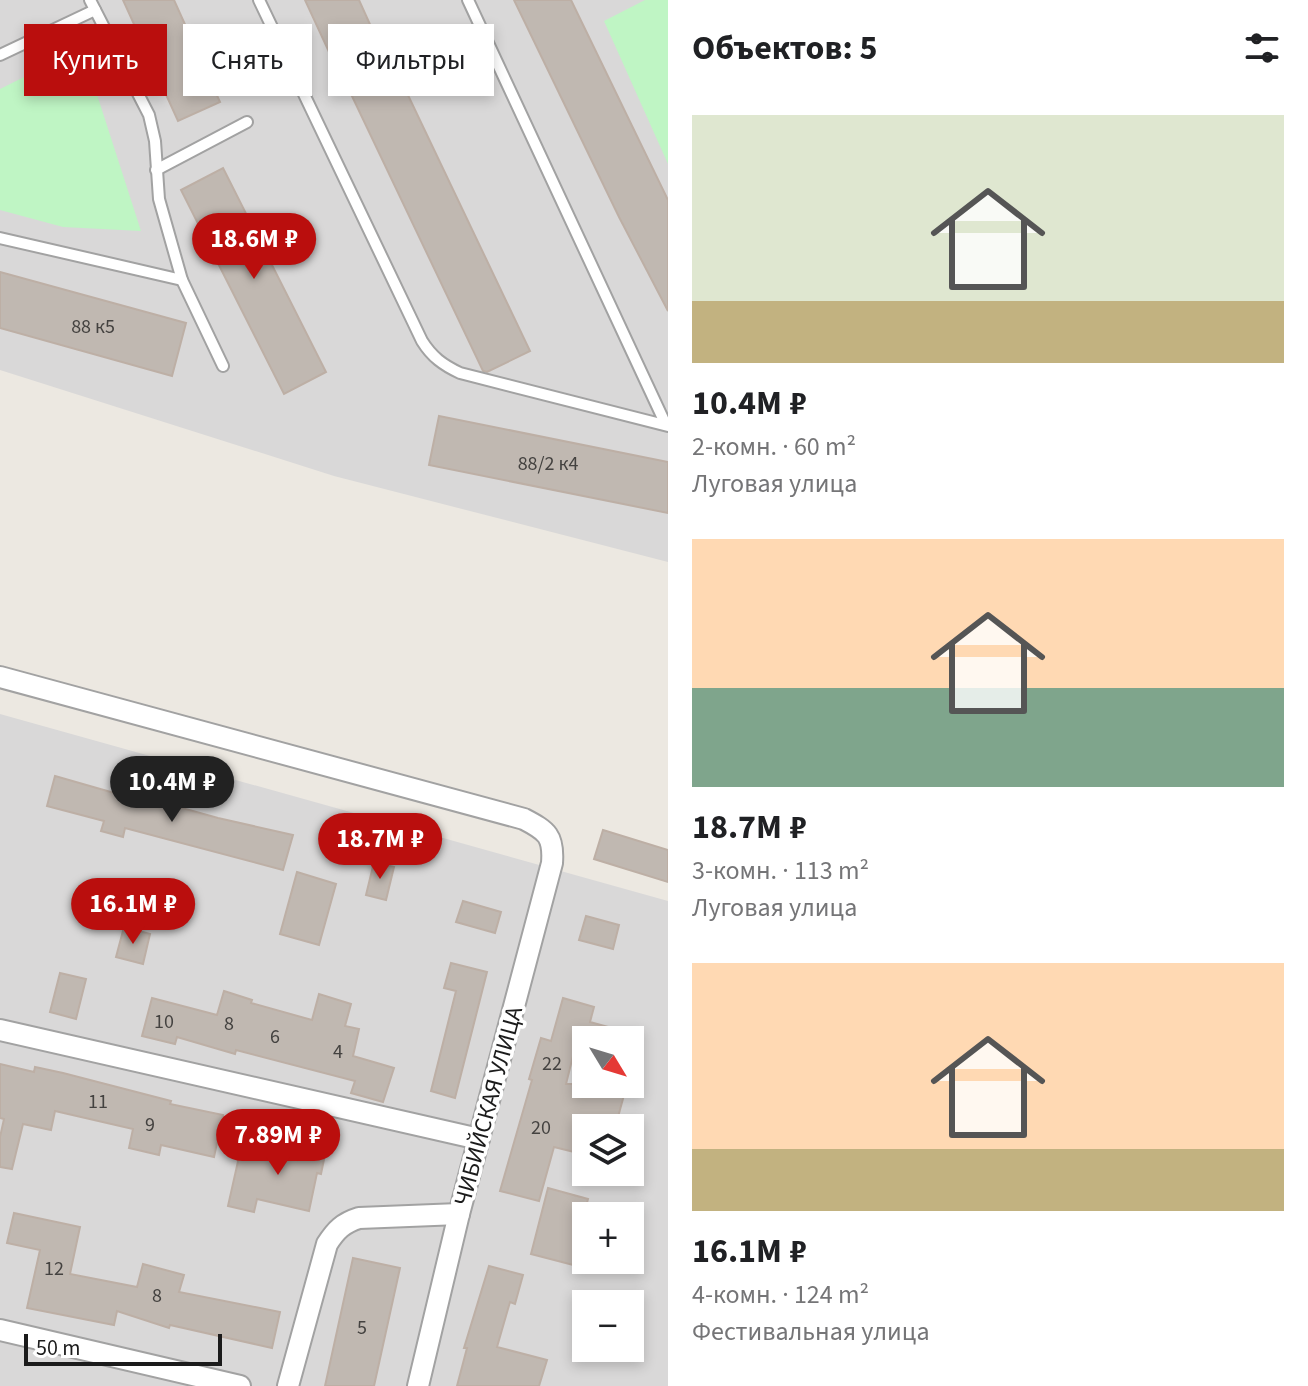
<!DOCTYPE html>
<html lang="ru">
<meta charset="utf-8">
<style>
:root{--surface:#fff;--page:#f6f6f6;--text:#202124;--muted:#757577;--accent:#ba0e0d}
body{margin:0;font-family:"Source Sans 3",sans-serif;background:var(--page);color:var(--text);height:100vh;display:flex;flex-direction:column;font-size:30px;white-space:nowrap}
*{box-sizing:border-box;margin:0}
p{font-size:26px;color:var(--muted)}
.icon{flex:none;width:44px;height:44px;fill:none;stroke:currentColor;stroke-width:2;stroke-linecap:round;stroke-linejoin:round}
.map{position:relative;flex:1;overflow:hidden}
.details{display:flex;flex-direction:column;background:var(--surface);width:640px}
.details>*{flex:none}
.banner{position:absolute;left:24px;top:24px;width:524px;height:72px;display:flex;gap:16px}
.needle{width:52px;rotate:128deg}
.buttons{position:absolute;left:572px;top:1026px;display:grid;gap:16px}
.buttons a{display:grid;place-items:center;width:72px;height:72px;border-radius:0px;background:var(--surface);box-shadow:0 4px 12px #0003;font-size:40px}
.scale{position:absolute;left:24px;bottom:20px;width:198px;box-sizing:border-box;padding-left:8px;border:4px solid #1b1b1b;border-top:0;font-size:22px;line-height:28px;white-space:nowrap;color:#1b1b1b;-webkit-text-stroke:6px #fff;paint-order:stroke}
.price{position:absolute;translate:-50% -68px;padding:0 18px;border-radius:28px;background:var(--accent);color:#fff;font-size:26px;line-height:52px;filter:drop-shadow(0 2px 4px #0008)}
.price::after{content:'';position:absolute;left:50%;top:48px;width:24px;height:18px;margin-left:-12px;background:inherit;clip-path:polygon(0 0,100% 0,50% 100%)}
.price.selected{background:#222;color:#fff}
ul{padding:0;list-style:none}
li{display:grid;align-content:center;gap:16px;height:424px;padding:0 24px}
li span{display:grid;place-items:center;height:248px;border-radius:0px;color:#555}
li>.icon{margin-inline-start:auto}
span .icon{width:144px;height:144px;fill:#fffc;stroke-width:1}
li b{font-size:34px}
h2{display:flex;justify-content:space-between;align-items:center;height:96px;padding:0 24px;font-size:34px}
.chip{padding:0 28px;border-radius:0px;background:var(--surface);box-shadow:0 4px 12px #0003;font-size:28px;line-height:72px}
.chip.selected{background:var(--accent);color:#fff}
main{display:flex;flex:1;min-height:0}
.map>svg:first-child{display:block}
.residential{fill:#d9d8d8;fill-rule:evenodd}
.park{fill:#bff5c4}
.building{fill:#c0b8b1;stroke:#bdafa5;stroke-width:2}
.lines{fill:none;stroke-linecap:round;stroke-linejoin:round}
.lane-casing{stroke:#a2a2a2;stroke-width:14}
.street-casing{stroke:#a2a2a2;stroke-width:24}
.lane{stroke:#fff;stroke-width:10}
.street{stroke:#fff;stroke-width:20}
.labels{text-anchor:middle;stroke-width:7;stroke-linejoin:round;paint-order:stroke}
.number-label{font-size:20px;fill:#444240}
.street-label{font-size:24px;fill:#1b1b1b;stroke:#fff}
</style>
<main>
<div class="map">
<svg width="668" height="1386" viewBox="0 0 668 1386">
<rect width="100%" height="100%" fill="#ece8e1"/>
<!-- residential -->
<g class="residential">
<polygon points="0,0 668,0 668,562 334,476 0,370"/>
<path d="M0,714L668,901V1386H0ZM586,1040H630V1084H586ZM586,1128H630V1172H586ZM586,1216H630V1260H586ZM586,1304H630V1348H586Z"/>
</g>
<!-- park -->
<g class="park">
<polygon points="645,0 668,0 668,164 604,21"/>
<polygon points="82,48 141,231 63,227 0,210 0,89"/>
</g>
<!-- building -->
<g class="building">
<polygon points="123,0 174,0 220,102 178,121"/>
<polygon points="305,0 359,0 373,31 329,52"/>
<polygon points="514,0 571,0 668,200 668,311 619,217"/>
<polygon points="396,70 530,351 487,372 483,371 350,92"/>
<polygon points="223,168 326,372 284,394 181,190"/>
<polygon points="0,272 186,323 172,376 0,328"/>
<polygon points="439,416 668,462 668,513 429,465"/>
<polygon points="55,776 163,807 164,803 218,818 293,835 283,870 125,828 123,837 101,831 104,821 47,806"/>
<polygon points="603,830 668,850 668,882 594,859"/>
<polygon points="374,862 394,867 386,900 366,895"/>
<polygon points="297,872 336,884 319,945 280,934"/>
<polygon points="463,901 501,912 495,933 456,922"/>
<polygon points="586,916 619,925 613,949 579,940"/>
<polygon points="124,927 150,934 143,964 116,957"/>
<polygon points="451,963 487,972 455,1098 431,1091 456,991 444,988"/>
<polygon points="60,973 86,979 76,1019 50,1012"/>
<polygon points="224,991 252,1000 251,1003 312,1020 319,994 351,1004 345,1026 359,1029 353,1056 394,1068 383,1102 351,1093 355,1081 236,1050 235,1054 177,1037 175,1044 142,1036 152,998 217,1015"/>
<polygon points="563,998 594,1007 590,1022 630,1033 629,1040 577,1040 566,1084 627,1084 615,1128 586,1128 586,1155 554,1147 539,1201 500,1191 532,1080 529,1079 541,1038 551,1041"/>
<polygon points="0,1064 34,1072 35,1067 63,1073 171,1101 170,1104 223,1115 214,1157 161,1145 159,1155 129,1148 133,1129 55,1111 51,1130 23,1124 12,1169 0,1167 0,1137 4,1119 0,1118"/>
<polygon points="302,1135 328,1140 321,1174 317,1173 309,1211 257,1199 254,1212 228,1206 241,1148 297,1160"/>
<polygon points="548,1188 588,1199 577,1240 586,1242 581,1267 531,1254"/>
<polygon points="14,1213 80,1227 70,1274 137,1287 143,1264 184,1275 179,1292 280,1312 272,1348 170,1325 169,1328 117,1311 114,1325 27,1308 40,1250 7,1243"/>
<polygon points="353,1258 400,1268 374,1386 325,1386"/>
<polygon points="489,1266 523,1275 515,1304 510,1302 497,1347 547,1360 539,1386 457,1386 467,1348 464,1348"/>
</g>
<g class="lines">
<defs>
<g id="lane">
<polyline points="90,0 149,115 155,141 159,199 182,280 223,366"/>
<path d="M259,0L422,341C432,357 443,365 460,373L668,426"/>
<polyline points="468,0 666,425"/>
<polyline points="0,55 95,10"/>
<polyline points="156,170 247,122"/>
<polyline points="0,238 182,280"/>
</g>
<g id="street">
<path d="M0,677L524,819C547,831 554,836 552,863L459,1214L418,1386"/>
<polyline points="0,1030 479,1139"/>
<polyline points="0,1330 240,1386"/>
<path d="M288,1386L327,1244C336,1230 343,1223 359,1218L459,1214"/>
</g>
</defs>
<!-- lane casing -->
<use href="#lane" class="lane-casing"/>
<!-- street casing -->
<use href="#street" class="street-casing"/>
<!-- lane -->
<use href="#lane" class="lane"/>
<!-- street -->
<use href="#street" class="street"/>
</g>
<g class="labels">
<!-- number labels -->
<g class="number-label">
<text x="93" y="333">88 к5</text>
<text x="548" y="470">88/2 к4</text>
<text x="164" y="1028">10</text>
<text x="229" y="1030">8</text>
<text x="275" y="1043">6</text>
<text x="338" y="1058">4</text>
<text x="552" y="1070">22</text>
<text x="98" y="1108">11</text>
<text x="150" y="1131">9</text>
<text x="541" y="1134">20</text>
<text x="54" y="1275">12</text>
<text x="157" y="1302">8</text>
<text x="362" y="1334">5</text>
</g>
<!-- street labels -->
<g class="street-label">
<text transform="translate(488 1106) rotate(-75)" y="8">ЧИБИЙСКАЯ УЛИЦА</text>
</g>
</g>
</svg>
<div class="buttons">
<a><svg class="needle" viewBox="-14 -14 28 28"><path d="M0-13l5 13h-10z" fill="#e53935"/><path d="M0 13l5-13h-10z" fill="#757577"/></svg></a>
<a><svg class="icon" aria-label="layers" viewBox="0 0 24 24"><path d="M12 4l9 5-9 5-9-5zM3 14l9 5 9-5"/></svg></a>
<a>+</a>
<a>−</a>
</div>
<div class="scale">50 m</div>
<b class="price" style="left:254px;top:281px">18.6M ₽</b>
<b class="price selected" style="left:172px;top:824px">10.4M ₽</b>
<b class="price" style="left:380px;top:881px">18.7M ₽</b>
<b class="price" style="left:133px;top:946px">16.1M ₽</b>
<b class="price" style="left:278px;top:1177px">7.89M ₽</b>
<div class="banner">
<a class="chip selected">Купить</a>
<a class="chip">Снять</a>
<a class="chip">Фильтры</a>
</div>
</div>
<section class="details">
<h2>Объектов: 5<svg class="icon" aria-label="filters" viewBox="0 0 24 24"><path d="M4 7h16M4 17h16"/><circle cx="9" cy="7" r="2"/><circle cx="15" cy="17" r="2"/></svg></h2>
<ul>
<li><span style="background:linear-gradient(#dfe7d0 75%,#c2b280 0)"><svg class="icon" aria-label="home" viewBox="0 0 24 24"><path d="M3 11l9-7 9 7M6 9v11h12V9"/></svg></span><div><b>10.4M ₽</b><p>2-комн. · 60 m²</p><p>Луговая улица</p></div></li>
<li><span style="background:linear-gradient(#ffd9b3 60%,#7fa58c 0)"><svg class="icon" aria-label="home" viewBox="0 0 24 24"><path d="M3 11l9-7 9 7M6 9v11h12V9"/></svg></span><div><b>18.7M ₽</b><p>3-комн. · 113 m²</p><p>Луговая улица</p></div></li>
<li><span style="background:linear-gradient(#ffd9b3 75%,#c2b280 0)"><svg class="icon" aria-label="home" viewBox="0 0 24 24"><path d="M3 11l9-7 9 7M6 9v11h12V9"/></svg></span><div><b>16.1M ₽</b><p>4-комн. · 124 m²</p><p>Фестивальная улица</p></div></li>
</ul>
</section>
</main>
